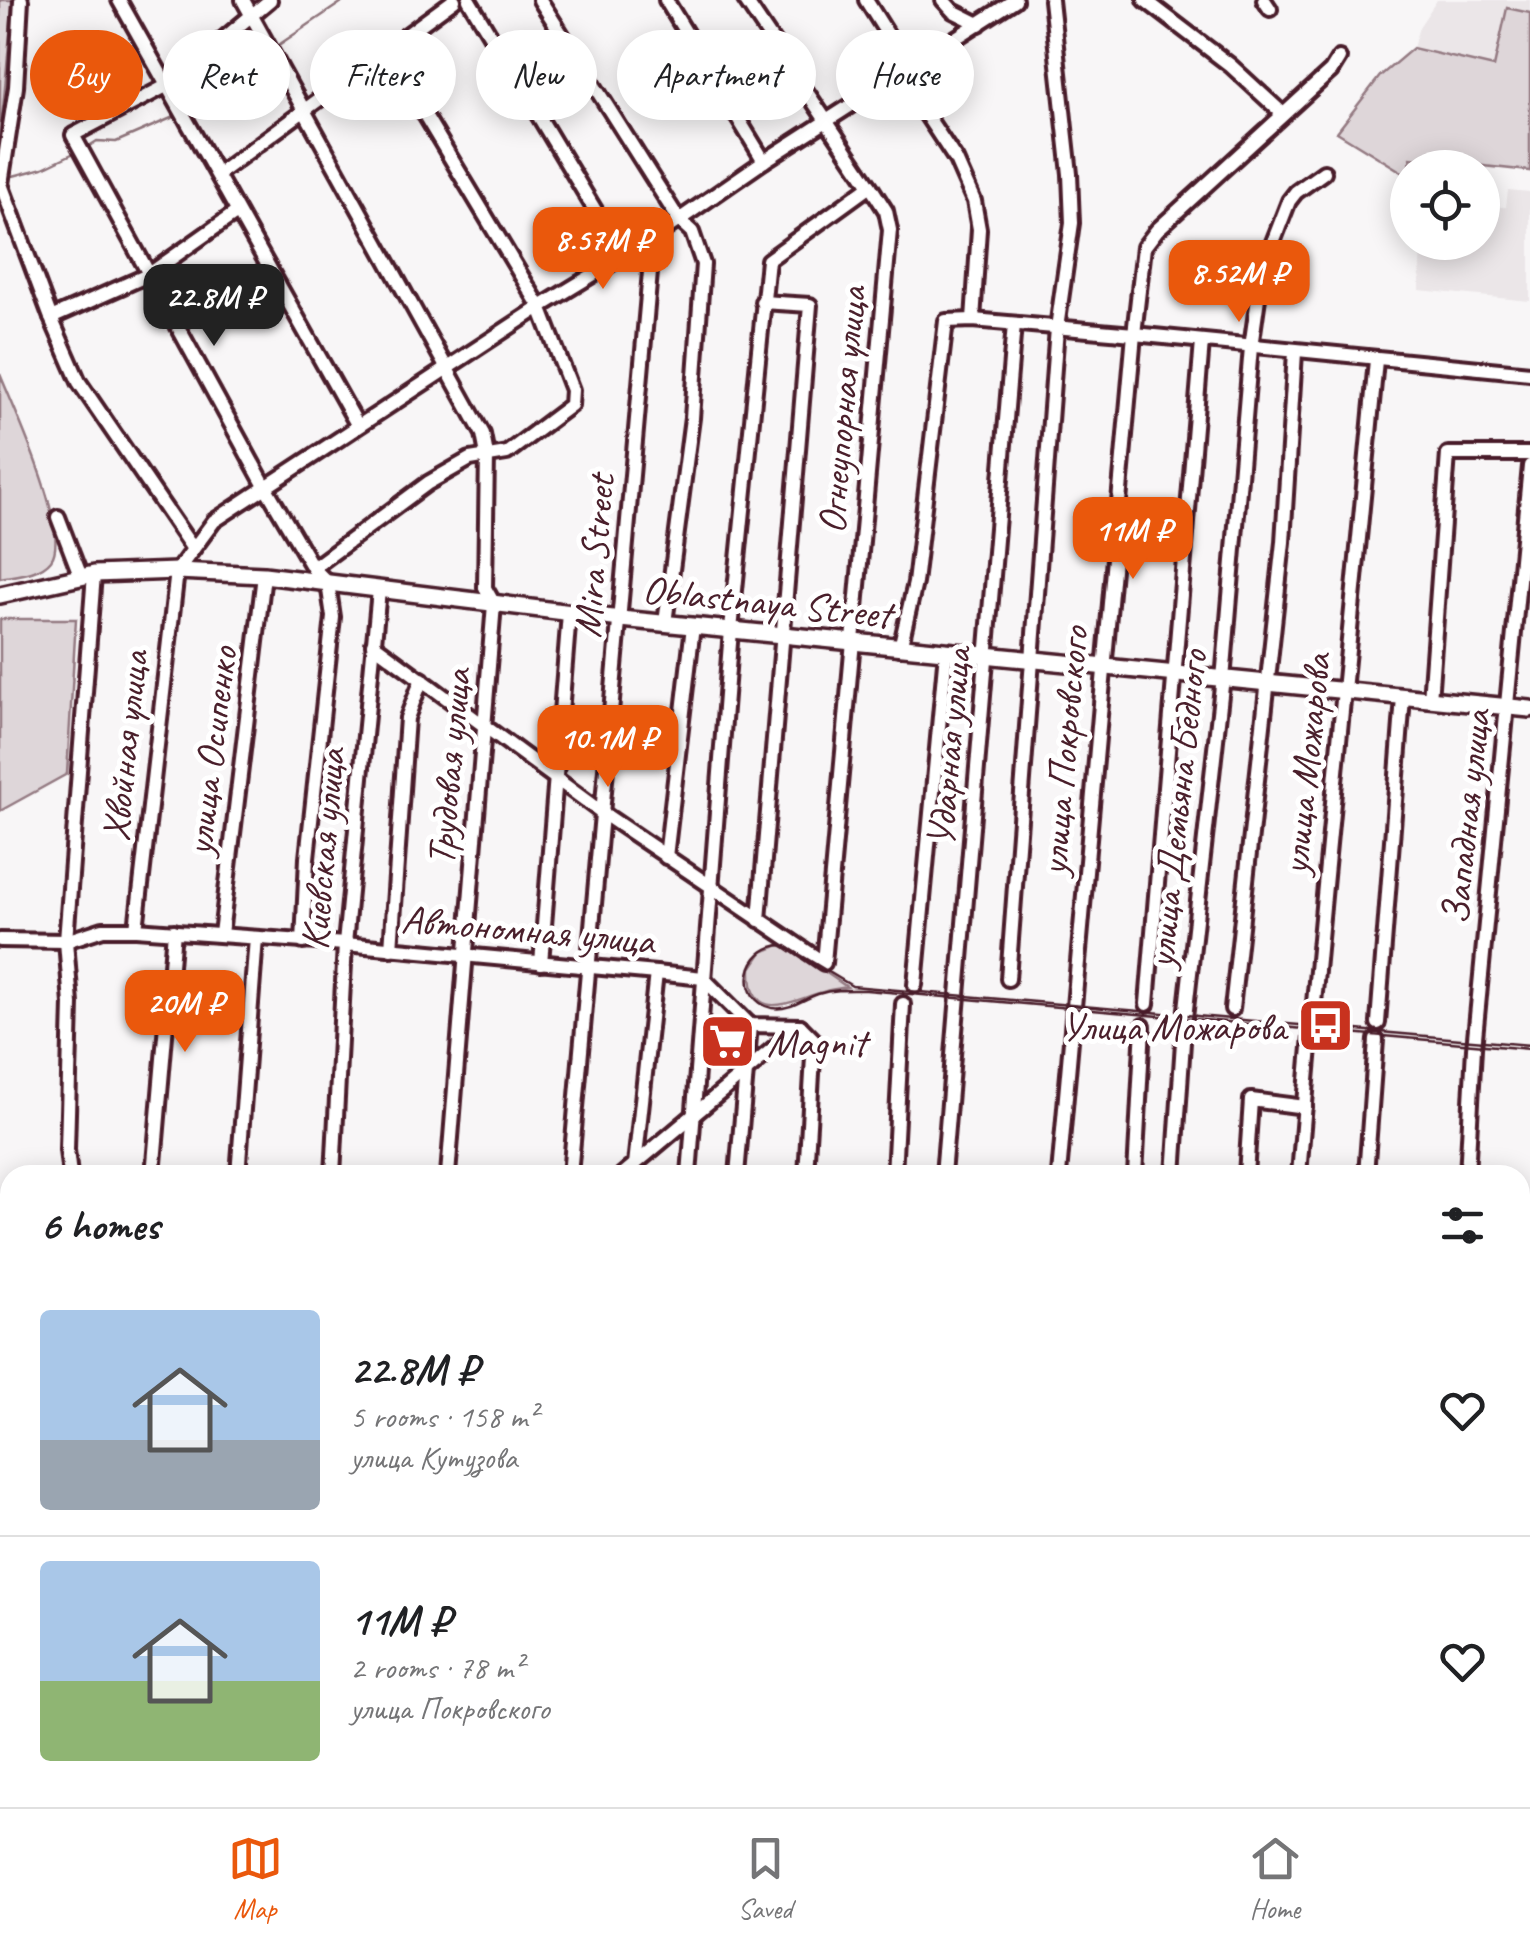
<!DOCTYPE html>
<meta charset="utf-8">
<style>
:root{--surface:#fff;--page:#f2f2f2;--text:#202124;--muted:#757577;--line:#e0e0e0;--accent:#ea580c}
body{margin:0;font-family:Caveat,sans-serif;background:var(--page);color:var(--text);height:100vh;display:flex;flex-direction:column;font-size:38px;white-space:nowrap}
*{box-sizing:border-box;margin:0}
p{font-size:32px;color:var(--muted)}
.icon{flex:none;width:55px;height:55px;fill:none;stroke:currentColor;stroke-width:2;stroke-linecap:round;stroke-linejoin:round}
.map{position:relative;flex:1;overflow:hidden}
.drawer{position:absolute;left:0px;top:1165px;width:1530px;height:642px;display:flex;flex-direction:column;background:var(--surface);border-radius:30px 30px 0 0;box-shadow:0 5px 25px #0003}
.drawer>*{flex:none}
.guide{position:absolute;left:30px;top:30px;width:1000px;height:90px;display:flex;gap:20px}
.fabs{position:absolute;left:1390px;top:150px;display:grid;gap:20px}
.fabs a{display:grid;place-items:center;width:110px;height:110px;border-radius:50%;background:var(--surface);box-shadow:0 5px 25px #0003;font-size:50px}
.price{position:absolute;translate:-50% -85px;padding:0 22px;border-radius:20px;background:var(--accent);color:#fff;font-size:32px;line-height:65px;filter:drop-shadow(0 2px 5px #0008)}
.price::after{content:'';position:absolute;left:50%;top:60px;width:30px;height:22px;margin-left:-15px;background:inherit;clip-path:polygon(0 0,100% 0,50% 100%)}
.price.active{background:#222;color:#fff}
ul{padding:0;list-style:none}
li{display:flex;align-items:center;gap:30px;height:250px;padding:0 40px}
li+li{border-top:2px solid var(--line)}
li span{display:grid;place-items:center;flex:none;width:280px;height:200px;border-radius:10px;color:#555}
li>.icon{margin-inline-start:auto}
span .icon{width:120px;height:120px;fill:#fffc;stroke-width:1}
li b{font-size:42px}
h2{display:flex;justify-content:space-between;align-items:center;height:120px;padding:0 40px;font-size:42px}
.pill{padding:0 35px;border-radius:45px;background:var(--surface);box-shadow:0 5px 25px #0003;font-size:35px;line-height:90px}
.pill.active{background:var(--accent);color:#fff}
.tab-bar{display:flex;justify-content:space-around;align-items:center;height:140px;border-top:2px solid var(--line);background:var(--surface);font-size:28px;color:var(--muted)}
.tab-bar a{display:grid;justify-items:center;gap:5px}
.tab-bar .active{color:var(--accent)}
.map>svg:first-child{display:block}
.built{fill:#ebe6e8}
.green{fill:#ded6d9;stroke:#947a82;stroke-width:2.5}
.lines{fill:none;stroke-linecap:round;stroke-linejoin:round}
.stream{stroke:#8f747b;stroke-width:2.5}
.minor-casing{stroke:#4a1f2b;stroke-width:20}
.major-casing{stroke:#4a1f2b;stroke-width:22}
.minor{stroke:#fff;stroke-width:12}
.major{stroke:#fff;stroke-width:15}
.tram{stroke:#4a1f2b;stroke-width:2.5}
.labels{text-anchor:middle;stroke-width:10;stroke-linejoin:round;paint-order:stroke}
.street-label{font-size:40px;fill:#4a1f2b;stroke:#fff}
.poi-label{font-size:40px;fill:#4a1f2b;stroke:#fff;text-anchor:end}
</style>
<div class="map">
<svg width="1530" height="1807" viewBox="0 0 1530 1807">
<rect width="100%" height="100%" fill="#f8f6f7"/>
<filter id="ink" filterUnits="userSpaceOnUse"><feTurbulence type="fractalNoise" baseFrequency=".01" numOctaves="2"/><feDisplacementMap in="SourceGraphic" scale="20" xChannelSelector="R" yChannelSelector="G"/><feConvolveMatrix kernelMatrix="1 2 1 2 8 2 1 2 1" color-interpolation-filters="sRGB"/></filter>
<g filter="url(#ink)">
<!-- built -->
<g class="built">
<polygon points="1437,0 1530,0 1530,13 1507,8 1495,68 1413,48 1419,27"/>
<polygon points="1508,190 1530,192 1530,301 1419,290 1421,243 1482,242 1483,206 1506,207"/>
</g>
<!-- green -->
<g class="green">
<polygon points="0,0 13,0 0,142"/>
<polygon points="1507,8 1530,13 1530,171 1411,158 1407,175 1337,132 1380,76 1413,48 1494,67"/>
<path d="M0,374C13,407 72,532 51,560C40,574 16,575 0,578Z"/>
<polygon points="0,619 76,619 67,774 0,811"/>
<path d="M779,945L790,948L847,987C839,989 830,989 823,992C792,1000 749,1027 751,968L762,952Z"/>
<polygon points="154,1798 1042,1798 1043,1807 145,1807"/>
</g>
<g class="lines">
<!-- stream -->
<g class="stream">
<polyline points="280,44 345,0"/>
<polyline points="188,111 204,103 259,56"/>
<polyline points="86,148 97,141 116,142 176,116"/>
<polyline points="13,176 43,168 76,152"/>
</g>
<defs>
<g id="minor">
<polyline points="21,0 16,87 1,184 51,318 79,382 193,549"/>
<polyline points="119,0 358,426"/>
<polyline points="243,0 483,434 487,455 485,588 494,604 448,1175"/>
<polyline points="270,0 168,85 73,135 265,486 313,568 328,583 333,617 307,858 303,942"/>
<polyline points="469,0 622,255"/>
<polyline points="540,0 679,220 692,232 703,264 692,418 665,623"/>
<polyline points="666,0 764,161"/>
<polyline points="866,0 908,67 925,113 956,160 974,201 979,229 973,320"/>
<polyline points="943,0 953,11 979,24"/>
<polyline points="1145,0 1230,65 1282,113"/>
<polyline points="1264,0 1270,9"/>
<polyline points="218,174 454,0"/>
<polyline points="51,318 148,275 237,212"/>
<polyline points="58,517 81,577"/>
<polyline points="313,568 428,483 470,459 507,453 571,405 572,390 540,307 386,50"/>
<polyline points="373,644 604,814 824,963 890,230 886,211 870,186 745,0"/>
<polyline points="900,648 915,583 946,321 973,320 1134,334 1530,373"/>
<polyline points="1430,700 1448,454 1530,454"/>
<polyline points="666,857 693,626"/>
<polyline points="759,920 810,305 762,302"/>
<polyline points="136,929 177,571 214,521 540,307 650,240 764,161 1015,0"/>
<polyline points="221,934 264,575"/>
<polyline points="0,940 66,941 103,929 136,929 345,944 656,973 703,978 750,1025 800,1026"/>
<polyline points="391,949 407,718 422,679"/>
<polyline points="541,963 569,613"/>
<polyline points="1008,979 1057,328 1072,223 1070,174 1051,0"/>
<polyline points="915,985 946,652"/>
<polyline points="1147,1004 1202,342"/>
<polyline points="1232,1009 1283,542 1295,352"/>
<polyline points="1378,1023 1403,697"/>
<polyline points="800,1026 814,1040 806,1175"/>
<polyline points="635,1165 656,973"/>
<polyline points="70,1175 67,1150 71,1004 66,941 94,574"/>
<polyline points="153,1175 174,931"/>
<polyline points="238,1175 256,938"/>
<polyline points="333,1175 345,944 379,590"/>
<polyline points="570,1175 650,272 650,240"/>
<polyline points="622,1175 800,1026"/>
<polyline points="689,1175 731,630 768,260 870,186"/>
<polyline points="737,1175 750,1025"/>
<polyline points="894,1175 903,1004"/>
<polyline points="943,1175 1014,324"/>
<polyline points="1059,1175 1134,334 1144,247 1157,230 1331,71 1339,58"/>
<polyline points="1135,1175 1143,1026"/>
<polyline points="1174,1175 1184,1027 1224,668 1251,347 1259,291 1268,255 1289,201 1296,192 1324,172"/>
<polyline points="1246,1175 1251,1100 1305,1107"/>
<path d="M1299,1175C1321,903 1351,632 1376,360"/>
<polyline points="1366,1175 1376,1040"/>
<polyline points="1467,1175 1474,1048 1530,466"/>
<polyline points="1520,1318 1530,1317"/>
<polyline points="1520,1381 1530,1382"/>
<polyline points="1520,1462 1530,1463"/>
<polyline points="0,1526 10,1552"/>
<polyline points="0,1708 10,1699"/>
<polyline points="1520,1714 1530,1715"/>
<polyline points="0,1754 10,1766"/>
<polyline points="33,1798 40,1807"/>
<polyline points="1086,1798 1086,1807"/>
<polyline points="48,1807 58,1798"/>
<polyline points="1166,1807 1166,1798"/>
<polyline points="1242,1807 1243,1798"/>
<polyline points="1327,1807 1328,1798"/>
<polyline points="1409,1807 1410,1798"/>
<polyline points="1489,1807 1490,1798"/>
</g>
<polyline id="major" points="0,595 94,574 177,571 264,575 621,619 1530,709"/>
</defs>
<!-- minor casing -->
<use href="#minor" class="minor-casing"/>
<!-- major casing -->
<use href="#major" class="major-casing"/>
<!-- minor -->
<use href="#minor" class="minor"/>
<!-- major -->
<use href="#major" class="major"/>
<!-- tram -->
<path class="tram" d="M1530,1045L852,986L784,945C744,945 735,1000 772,1008C789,1011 803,999 818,994C834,989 850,990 866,990L1530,1049"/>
</g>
</g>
<!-- icons -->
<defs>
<symbol id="bus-square" viewBox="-11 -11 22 22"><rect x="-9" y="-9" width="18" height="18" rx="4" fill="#c8321e" stroke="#fff"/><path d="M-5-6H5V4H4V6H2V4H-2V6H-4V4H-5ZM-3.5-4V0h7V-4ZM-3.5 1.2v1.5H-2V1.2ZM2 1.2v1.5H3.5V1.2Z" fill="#fff"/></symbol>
<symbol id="supermarket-square" viewBox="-11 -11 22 22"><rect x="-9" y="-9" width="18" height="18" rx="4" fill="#c8321e" stroke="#fff"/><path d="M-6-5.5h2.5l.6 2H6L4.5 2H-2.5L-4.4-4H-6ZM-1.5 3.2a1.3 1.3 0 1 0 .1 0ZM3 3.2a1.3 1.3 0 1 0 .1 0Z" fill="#fff"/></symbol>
</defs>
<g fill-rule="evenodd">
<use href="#bus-square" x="1294" y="994" width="63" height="63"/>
<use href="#supermarket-square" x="696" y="1010" width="63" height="63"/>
</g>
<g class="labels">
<!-- street labels -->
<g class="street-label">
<text transform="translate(841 410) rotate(-85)" y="14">Огнеупорная улица</text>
<text transform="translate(593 556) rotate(-85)" y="14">Mira Street</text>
<text transform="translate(767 601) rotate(6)" y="14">Oblastnaya Street</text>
<text transform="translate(124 746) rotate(-84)" y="14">Хвойная улица</text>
<text transform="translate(948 747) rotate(-85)" y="14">Ударная улица</text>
<text transform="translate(210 751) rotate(-83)" y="14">улица Осипенко</text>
<text transform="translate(1063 751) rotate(-85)" y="14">улица Покровского</text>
<text transform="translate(1305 764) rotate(-84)" y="14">улица Можарова</text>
<text transform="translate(448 767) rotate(-85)" y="14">Трудовая улица</text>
<text transform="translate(1176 809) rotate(-84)" y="14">улица Демьяна Бедного</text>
<text transform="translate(1465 817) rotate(-84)" y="14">Западная улица</text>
<text transform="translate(322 849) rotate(-85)" y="14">Киевская улица</text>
<text transform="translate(528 929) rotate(5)" y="14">Автономная улица</text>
</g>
<!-- poi labels -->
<g class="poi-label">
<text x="1286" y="1040">Улица Можарова</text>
<text x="767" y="1056" text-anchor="start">Magnit</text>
</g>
</g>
</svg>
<div class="fabs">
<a><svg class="icon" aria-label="locate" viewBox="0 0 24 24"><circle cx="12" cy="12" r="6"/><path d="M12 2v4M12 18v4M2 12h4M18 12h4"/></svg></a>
</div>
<b class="price" style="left:603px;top:292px">8.57M ₽</b>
<b class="price" style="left:1239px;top:325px">8.52M ₽</b>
<b class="price active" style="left:214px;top:349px">22.8M ₽</b>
<b class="price" style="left:1133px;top:582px">11M ₽</b>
<b class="price" style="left:608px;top:790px">10.1M ₽</b>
<b class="price" style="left:185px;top:1055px">20M ₽</b>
<div class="guide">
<a class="pill active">Buy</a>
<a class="pill">Rent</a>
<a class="pill">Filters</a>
<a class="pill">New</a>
<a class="pill">Apartment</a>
<a class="pill">House</a>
</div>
<section class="drawer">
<h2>6 homes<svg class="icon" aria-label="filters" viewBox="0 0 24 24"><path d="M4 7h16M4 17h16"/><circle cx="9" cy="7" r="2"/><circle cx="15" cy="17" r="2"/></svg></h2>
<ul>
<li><span style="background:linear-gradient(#a9c7e8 65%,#9aa5b1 0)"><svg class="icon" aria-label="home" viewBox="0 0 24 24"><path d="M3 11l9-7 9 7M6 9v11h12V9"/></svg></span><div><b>22.8M ₽</b><p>5 rooms · 158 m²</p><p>улица Кутузова</p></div><svg class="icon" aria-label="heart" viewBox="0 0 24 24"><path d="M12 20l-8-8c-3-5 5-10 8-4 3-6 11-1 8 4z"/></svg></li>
<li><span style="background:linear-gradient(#a9c7e8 60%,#8fb573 0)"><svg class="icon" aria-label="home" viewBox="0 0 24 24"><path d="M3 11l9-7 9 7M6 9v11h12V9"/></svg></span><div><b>11M ₽</b><p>2 rooms · 78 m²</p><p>улица Покровского</p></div><svg class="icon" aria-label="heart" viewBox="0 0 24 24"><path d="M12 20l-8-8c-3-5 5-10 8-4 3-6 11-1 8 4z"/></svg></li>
</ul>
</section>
</div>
<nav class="tab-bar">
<a class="active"><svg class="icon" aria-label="map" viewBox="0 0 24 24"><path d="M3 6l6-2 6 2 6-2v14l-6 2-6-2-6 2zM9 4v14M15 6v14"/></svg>Map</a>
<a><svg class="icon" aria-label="saved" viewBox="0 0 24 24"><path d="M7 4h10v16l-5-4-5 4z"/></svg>Saved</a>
<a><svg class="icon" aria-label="home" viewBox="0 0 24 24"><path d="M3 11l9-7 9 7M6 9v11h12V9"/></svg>Home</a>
</nav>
